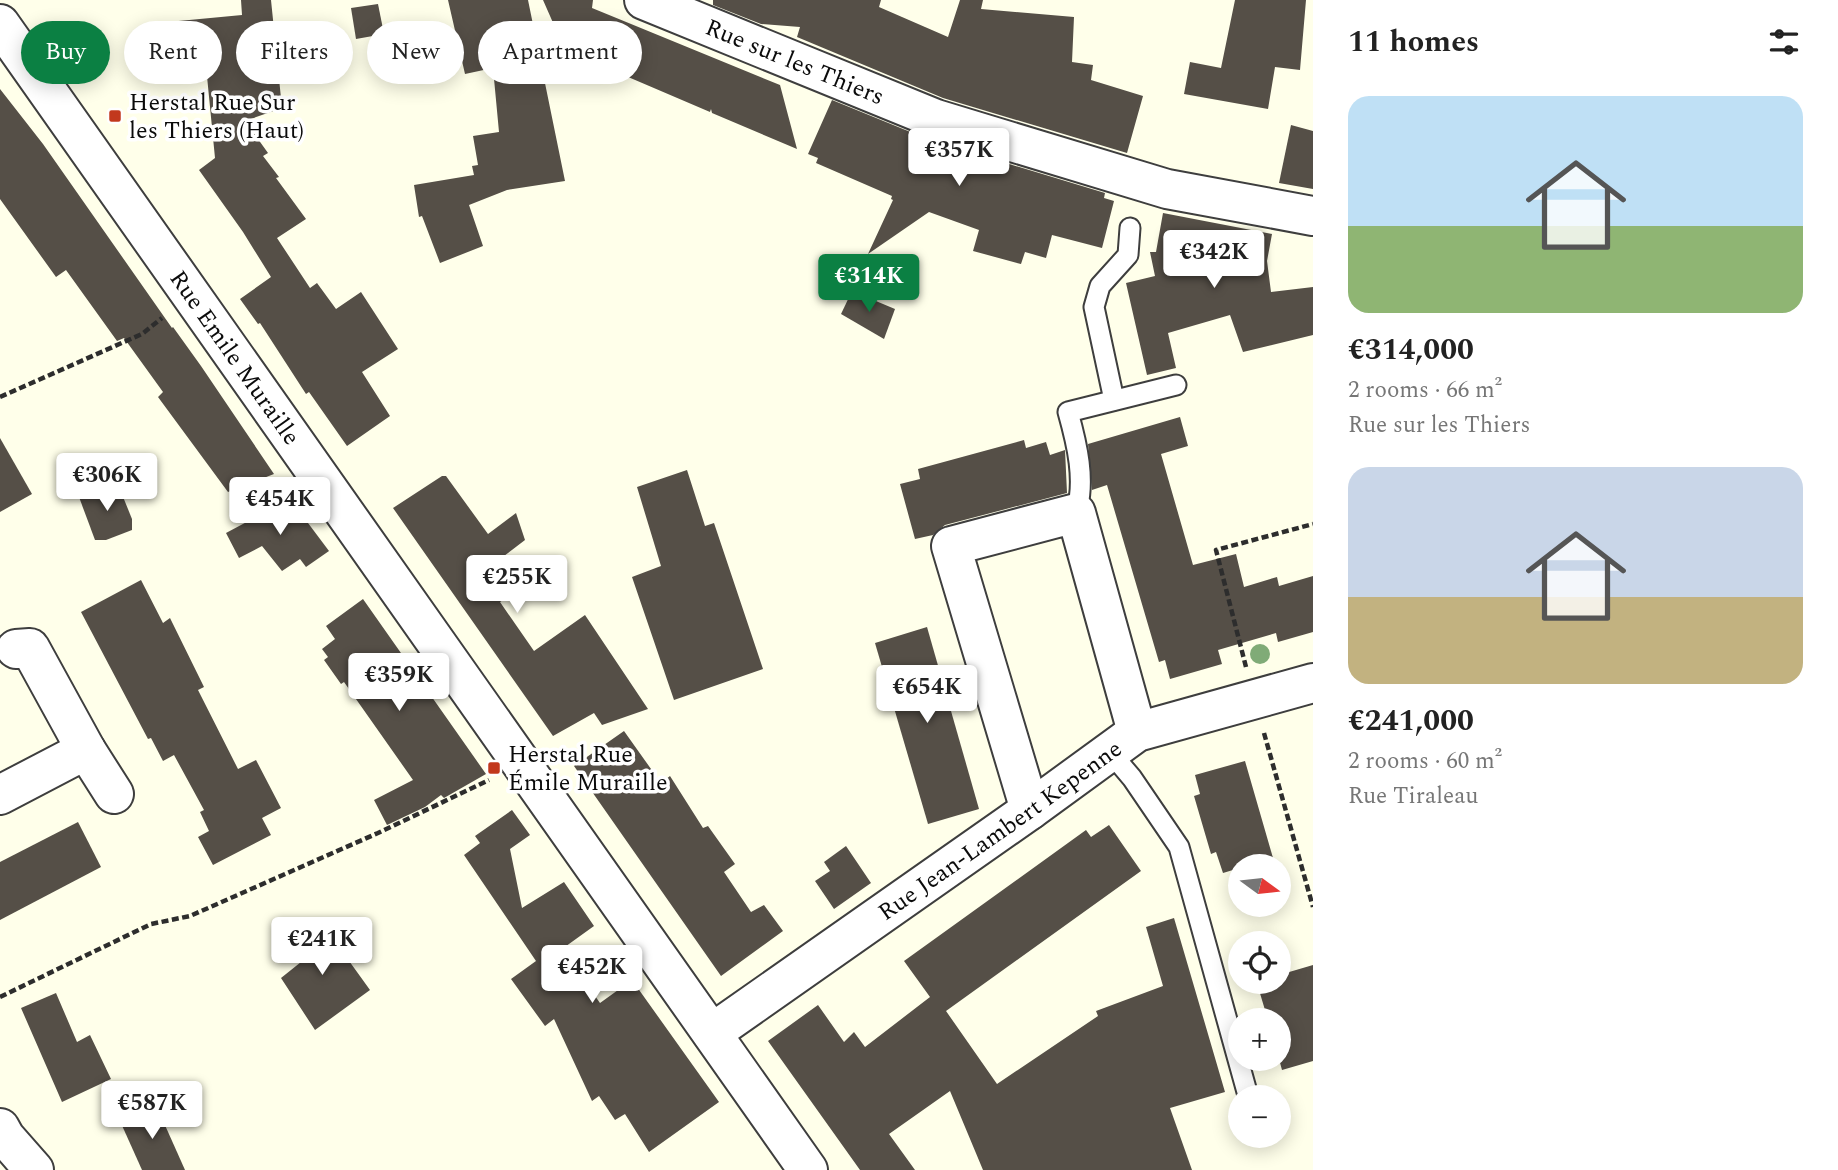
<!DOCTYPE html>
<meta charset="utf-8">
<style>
:root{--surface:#fff;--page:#f6f6f6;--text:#222;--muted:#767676;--accent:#0b8043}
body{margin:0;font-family:Spectral,serif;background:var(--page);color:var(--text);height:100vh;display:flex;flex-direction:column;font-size:26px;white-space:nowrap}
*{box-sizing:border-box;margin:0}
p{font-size:23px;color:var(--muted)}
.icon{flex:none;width:38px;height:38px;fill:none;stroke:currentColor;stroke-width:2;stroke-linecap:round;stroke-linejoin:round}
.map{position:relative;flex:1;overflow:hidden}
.side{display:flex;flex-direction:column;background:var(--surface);width:525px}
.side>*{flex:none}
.guide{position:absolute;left:21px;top:21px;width:665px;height:63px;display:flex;gap:14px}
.needle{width:46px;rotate:105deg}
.controls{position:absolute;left:1228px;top:854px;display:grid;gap:14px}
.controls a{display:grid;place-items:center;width:63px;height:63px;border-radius:50%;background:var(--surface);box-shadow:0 4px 18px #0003;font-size:35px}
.price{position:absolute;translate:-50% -60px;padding:0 16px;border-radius:7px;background:#fff;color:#222;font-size:23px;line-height:46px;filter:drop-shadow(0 2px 4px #0008)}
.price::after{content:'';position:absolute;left:50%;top:42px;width:21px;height:16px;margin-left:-10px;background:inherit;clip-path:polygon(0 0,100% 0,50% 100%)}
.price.on{background:var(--accent);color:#fff}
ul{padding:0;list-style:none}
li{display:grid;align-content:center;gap:14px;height:371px;padding:0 35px}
li span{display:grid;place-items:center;height:217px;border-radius:21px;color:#555}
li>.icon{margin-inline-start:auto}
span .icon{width:126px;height:126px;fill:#fffc;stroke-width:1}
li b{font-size:30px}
h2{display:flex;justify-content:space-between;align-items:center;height:84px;padding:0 35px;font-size:30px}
.pill{padding:0 24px;border-radius:32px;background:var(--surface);box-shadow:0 4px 18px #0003;font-size:24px;line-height:63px}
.pill.on{background:var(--accent);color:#fff}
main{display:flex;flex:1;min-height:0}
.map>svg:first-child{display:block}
.building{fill:#554f47}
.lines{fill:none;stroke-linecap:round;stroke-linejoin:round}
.service-casing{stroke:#3e3e3e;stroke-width:23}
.minor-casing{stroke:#3e3e3e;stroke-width:42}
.path{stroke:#2d2d2d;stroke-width:4.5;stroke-dasharray:7 3.5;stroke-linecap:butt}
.service{stroke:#fff;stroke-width:19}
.minor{stroke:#fff;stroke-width:38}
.tree{fill:#80ab77}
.poi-dot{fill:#c2381d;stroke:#fff;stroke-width:2.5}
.labels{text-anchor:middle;stroke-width:7;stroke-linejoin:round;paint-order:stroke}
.street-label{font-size:24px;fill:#0b0b0b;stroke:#fff}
.poi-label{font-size:24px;fill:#0b0b0b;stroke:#fff;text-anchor:start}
</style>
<main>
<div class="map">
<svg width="1313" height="1170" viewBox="0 0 1313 1170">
<rect width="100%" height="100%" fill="#ffffea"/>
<!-- building -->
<g class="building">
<polygon points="241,0 271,0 282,108 245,121 268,153 263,156 279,177 276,178 306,219 277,238 310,288 317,283 336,309 361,292 398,349 362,372 390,416 347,446 309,392 306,394 260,323 258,324 240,299 271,277 243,232 199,170 215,158 206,66 167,68 157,61 147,24 242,15"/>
<polygon points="448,0 528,0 565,181 507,190 469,205 483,246 440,263 422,216 419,217 414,185 474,175 472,166 478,165 473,136 499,132 493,68 465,74"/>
<polygon points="543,0 593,0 592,8 780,85 797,149 712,113 711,109 710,112 565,50"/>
<polygon points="713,0 881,0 879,7 948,37 960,0 983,0 981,9 1074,17 1072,62 1093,65 1091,80 1143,96 1127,153 943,98 797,37 800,27 761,24 713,5"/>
<polygon points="1235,0 1306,0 1300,70 1275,67 1268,109 1184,94 1190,62 1221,68"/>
<polygon points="378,4 384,34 356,39 351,8"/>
<polygon points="0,89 43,144 172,328 173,327 201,366 274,474 228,492 158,397 163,392 124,338 117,341 66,270 56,277 0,199"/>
<polygon points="832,100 930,140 1105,193 1104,198 1114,201 1102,248 1052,235 1046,258 1025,252 1021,264 973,251 979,230 929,212 868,254 893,200 891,199 892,196 816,163 818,158 808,154"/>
<polygon points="1291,125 1313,131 1313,189 1279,183"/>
<polygon points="1163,213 1272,234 1267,261 1271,292 1313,287 1313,335 1243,352 1230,315 1168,333 1176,368 1147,375 1126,283 1155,276 1150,252 1156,252"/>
<polygon points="852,291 895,309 884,339 841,314"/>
<polygon points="1180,417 1188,446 1161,454 1193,565 1236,554 1244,587 1277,577 1279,586 1313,576 1313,632 1278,642 1276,633 1218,650 1222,664 1170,679 1165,660 1159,662 1107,485 1092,490 1088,444"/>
<polygon points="0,438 32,494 0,512"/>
<polygon points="1024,440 1026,448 1046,442 1050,455 1065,450 1067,493 945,525 933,535 915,539 900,484 920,479 918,469"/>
<polygon points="687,470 705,526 714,523 763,669 674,700 632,577 661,566 637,487"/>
<polygon points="442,476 446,476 488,534 516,513 525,540 496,562 515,592 500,602 534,651 585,615 648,709 602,725 594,713 553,736 393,508"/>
<polygon points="117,482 132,519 132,530 106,540 95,540 79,497"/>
<polygon points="290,499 329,551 306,567 300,559 282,571 262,546 239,558 226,533"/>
<polygon points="141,580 163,623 170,618 204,687 198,690 238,769 256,760 281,808 262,818 271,835 213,865 198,837 209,831 200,812 204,810 174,755 163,761 151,738 148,739 81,612"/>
<polygon points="363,599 486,774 444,798 441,795 425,807 387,825 374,800 413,780 344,682 341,684 324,660 328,657 322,649 335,639 326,626"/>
<polygon points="927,627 979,809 928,824 875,643"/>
<polygon points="624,731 661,783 670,776 703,828 708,826 735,864 724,872 751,912 764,905 783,931 721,976 574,766"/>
<polygon points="1245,761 1273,858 1223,873 1216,852 1211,854 1194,796 1200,794 1195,775"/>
<polygon points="512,810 530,835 510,849 522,908 564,882 594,926 562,949 600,1003 632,980 719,1102 649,1152 625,1114 615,1120 599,1096 592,1101 554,1019 545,1026 511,979 536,961 464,855 480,843 475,836"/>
<polygon points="78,822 101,867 0,920 0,862"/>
<polygon points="1109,825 1141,871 946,1011 997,1084 1098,1016 1096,1011 1163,986 1146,927 1174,918 1225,1092 1170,1108 1192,1170 983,1170 950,1091 889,1134 915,1170 860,1170 768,1041 818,1005 844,1042 854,1032 865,1047 930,997 904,961 1086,830 1091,837"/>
<polygon points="846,846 871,883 834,909 815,881 830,871 824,862"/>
<polygon points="321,922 370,990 315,1030 281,978 301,962 287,946"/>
<polygon points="1313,965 1313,1061 1282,1070 1279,1059 1279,1020 1268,1020 1259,990 1279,984 1279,975"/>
<polygon points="56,993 77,1042 90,1035 111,1079 62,1102 21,1008"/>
<polygon points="156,1105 185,1170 142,1170 120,1121"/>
</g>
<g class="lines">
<defs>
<g id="service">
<polyline points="1114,400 1094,307 1100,286 1128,255 1130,228"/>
<path d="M1076,513C1086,481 1077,444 1068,412L1176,385"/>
<polyline points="1110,752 1132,778 1179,847 1247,1092"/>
</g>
<g id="minor">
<path id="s1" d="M644,0L936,119L1167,189L1313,216"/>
<path id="s2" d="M0,24L808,1170"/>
<polyline points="86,750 114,794"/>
<polyline points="0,795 86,750 30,648 16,649"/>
<polyline points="1030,810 951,546 1076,513 1137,732"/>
<path id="s3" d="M712,1033L1030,810L1137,732L1313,683"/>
<polyline points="0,1128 5,1137 34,1170"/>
</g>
</defs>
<!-- service casing -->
<use href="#service" class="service-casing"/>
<!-- minor casing -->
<use href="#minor" class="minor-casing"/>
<!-- path -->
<g class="path">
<polyline points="0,397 142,334 162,318"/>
<polyline points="1246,667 1216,550 1313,524"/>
<polyline points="1264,733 1313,907"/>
<polyline points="0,997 151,924 190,916 378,833 489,780"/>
</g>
<!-- service -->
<use href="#service" class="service"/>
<!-- minor -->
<use href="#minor" class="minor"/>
</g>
<!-- trees -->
<circle class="tree" cx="1260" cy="654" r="10"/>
<!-- markers -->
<g class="poi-dot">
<rect x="108" y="109" width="14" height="14" rx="3.5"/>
<rect x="487" y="761" width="14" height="14" rx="3.5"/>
</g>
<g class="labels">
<!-- street labels -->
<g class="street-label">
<text dy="8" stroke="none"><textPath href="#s1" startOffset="163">Rue sur les Thiers</textPath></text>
<text dy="8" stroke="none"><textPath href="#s2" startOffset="408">Rue Emile Muraille</textPath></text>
<text dy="8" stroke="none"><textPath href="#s3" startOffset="352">Rue Jean-Lambert Kepenne</textPath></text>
</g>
<!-- poi labels -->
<g class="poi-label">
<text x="129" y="110">Herstal Rue Sur<tspan x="129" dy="28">les Thiers (Haut)</tspan></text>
<text x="508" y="762">Herstal Rue<tspan x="508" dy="28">Émile Muraille</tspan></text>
</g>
</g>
</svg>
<div class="controls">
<a><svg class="needle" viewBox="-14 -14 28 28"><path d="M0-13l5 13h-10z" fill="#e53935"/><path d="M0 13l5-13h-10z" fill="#767676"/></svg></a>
<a><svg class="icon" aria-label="locate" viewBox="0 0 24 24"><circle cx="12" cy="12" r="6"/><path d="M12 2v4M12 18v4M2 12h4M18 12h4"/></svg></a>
<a>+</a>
<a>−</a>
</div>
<b class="price" style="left:959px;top:188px">€357K</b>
<b class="price" style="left:1214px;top:290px">€342K</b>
<b class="price on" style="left:869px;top:314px">€314K</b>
<b class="price" style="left:107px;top:513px">€306K</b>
<b class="price" style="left:280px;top:537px">€454K</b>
<b class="price" style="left:517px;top:615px">€255K</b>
<b class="price" style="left:399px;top:713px">€359K</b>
<b class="price" style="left:927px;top:725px">€654K</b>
<b class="price" style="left:322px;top:977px">€241K</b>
<b class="price" style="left:592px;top:1005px">€452K</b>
<b class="price" style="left:152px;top:1141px">€587K</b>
<div class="guide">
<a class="pill on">Buy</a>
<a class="pill">Rent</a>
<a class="pill">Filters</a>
<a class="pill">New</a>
<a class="pill">Apartment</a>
</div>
</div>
<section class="side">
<h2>11 homes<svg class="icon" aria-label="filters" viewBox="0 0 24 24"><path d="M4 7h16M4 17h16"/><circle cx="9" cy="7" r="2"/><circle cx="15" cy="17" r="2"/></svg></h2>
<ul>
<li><span style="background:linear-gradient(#bfe0f5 60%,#8fb573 0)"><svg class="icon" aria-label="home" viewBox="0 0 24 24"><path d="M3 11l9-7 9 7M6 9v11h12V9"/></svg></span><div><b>€314,000</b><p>2 rooms · 66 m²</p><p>Rue sur les Thiers</p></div></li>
<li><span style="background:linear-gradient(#c9d6e8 60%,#c2b280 0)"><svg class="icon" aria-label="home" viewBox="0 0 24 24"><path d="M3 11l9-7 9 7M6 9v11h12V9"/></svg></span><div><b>€241,000</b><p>2 rooms · 60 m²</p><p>Rue Tiraleau</p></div></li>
</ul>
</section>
</main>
